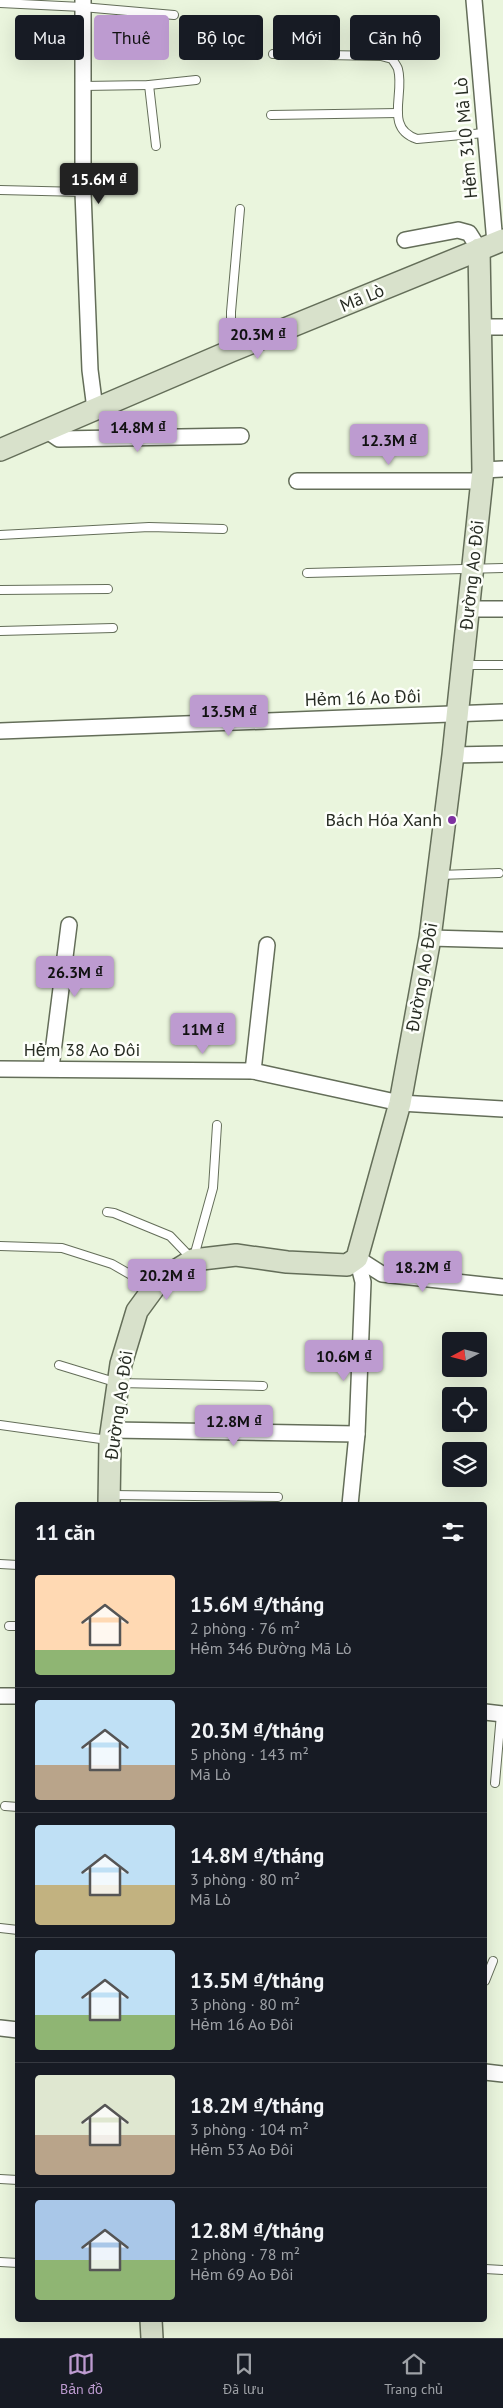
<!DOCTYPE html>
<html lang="vi">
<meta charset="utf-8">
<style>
:root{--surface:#171b24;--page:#20242c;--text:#f1f3f6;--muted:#9ea1a6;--line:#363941;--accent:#bd9bd0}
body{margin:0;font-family:"PT Sans",sans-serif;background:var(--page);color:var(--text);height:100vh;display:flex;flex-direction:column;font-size:19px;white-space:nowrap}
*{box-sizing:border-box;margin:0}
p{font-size:16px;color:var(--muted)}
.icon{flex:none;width:28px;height:28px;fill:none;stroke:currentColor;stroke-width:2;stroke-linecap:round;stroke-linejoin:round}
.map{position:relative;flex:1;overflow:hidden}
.drawer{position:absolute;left:15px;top:1502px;width:472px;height:820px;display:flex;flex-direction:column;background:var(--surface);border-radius:5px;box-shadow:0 5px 20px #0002}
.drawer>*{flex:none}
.top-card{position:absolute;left:15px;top:15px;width:474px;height:45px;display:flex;gap:10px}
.needle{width:32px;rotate:263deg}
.controls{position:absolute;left:442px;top:1332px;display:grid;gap:10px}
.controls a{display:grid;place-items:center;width:45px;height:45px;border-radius:5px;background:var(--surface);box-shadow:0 5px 20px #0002;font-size:25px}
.price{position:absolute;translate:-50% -42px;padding:0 11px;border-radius:5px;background:var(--accent);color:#111;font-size:16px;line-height:32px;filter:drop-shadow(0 1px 2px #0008)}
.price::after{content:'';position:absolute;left:50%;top:30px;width:15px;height:11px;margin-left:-8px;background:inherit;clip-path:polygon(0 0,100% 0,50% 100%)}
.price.selected{background:#222;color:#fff}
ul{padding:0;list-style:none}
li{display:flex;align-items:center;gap:15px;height:125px;padding:0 20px}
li+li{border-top:1px solid var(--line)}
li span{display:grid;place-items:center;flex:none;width:140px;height:100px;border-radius:5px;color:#555}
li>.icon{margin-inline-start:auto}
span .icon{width:60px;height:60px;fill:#fffc;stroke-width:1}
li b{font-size:21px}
h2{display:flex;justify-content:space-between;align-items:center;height:60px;padding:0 20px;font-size:21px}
.tag{padding:0 18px;border-radius:5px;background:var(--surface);box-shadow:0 5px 20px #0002;font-size:18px;line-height:45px}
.tag.selected{background:var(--accent);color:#111}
.dock{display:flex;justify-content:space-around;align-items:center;height:70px;border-top:1px solid var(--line);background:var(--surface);font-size:14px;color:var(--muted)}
.dock a{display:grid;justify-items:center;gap:2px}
.dock .selected{color:var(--accent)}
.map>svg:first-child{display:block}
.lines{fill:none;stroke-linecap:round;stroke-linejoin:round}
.lane-casing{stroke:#646e59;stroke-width:10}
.street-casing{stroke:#646e59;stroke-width:18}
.secondary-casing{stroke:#646e59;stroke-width:24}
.lane{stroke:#fff;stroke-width:8}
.street{stroke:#fff;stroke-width:15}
.secondary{stroke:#d8e1cb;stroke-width:21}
.poi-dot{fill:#7e30a1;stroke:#fdfffa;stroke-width:2}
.labels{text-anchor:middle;stroke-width:5;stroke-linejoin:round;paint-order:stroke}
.street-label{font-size:18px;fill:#272c23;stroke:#fdfffa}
.poi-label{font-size:18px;fill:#272c23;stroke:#fdfffa;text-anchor:end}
</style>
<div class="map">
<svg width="503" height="2338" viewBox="0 0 503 2338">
<rect width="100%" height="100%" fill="#eaf5dd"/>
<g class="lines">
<defs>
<g id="lane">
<polyline points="0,3 82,7 174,15"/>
<path d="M273,54L381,56L392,59C394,62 397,66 398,69C405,94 384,128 417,139L484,133"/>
<polyline points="149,85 156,146"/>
<polyline points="83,86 149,85 196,80"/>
<polyline points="271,115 398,113"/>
<polyline points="0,190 83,192"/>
<polyline points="231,349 231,312 240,209"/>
<polyline points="0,535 149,527 223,529"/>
<polyline points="307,573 503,568"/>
<polyline points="0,590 108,589"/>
<polyline points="0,631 113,628"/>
<polyline points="464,665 503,665"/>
<polyline points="439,875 499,873"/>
<polyline points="107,1212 114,1213 170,1236 193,1260 213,1188 217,1125"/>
<polyline points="0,1246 62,1248 112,1264 152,1287"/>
<polyline points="59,1365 118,1383 263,1386"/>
<polyline points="0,1425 108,1440"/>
<polyline points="111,1495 278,1497"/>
<polyline points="0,1564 18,1565"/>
<polyline points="9,1626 18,1626"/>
<polyline points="495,1783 501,1714"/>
<polyline points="5,1806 18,1807"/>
<polyline points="0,1928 18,1930"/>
<polyline points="485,1981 493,1961"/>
<polyline points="0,2179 18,2180"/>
<polyline points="0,2262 18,2263"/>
<polyline points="485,2269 503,2270"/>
</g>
<g id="street">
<polyline points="83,0 83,192 90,370 95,409"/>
<polyline points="474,0 495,243"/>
<polyline points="405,240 458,230 469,233 479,249"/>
<polyline points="482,327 503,327"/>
<polyline points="46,430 59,439 241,436"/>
<polyline points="483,470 503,469"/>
<polyline points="297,481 481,481"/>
<polyline points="468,609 503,609"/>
<polyline points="0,731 503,712"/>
<polyline points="453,755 503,754"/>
<polyline points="430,938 503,940"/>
<polyline points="51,1068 69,925"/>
<polyline points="0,1069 253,1071 400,1103 503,1109"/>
<polyline points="253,1071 267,945"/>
<polyline points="357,1258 382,1274 503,1287"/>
<polyline points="111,1430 357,1434"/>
<polyline points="350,1505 357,1434 363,1282 357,1258"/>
<polyline points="0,1696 18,1696"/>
<polyline points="485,1712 503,1714"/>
<polyline points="0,2028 18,2030"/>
<polyline points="485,2072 503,2074"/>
</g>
<g id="secondary">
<polyline points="0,450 231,351 503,240"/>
<polyline points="109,1505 110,1440 121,1364 137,1311 159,1281 193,1260 236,1255 287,1262 347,1265 357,1258 400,1103 430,938 453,755 483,470 479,249"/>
<polyline points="151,2320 152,2338"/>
</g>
</defs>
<!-- lane casing -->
<use href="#lane" class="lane-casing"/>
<!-- street casing -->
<use href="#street" class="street-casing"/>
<!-- secondary casing -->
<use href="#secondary" class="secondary-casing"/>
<!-- lane -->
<use href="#lane" class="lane"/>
<!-- street -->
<use href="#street" class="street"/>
<!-- secondary -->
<use href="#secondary" class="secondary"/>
</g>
<!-- markers -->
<circle class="poi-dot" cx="452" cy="820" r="5"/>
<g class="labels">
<!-- street labels -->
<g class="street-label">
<text transform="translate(466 138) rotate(-95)" y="6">Hẻm 310 Mã Lò</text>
<text transform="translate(362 298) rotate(-22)" y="6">Mã Lò</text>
<text transform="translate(472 575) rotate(-84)" y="6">Đường Ao Đôi</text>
<text transform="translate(363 698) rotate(-2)" y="6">Hẻm 16 Ao Đôi</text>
<text transform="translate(422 977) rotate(-80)" y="6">Đường Ao Đôi</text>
<text x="82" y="1056">Hẻm 38 Ao Đôi</text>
<text transform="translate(119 1405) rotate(-82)" y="6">Đường Ao Đôi</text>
</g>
<!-- poi labels -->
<g class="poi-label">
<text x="442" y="826">Bách Hóa Xanh</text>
</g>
</g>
</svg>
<div class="controls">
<a><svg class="needle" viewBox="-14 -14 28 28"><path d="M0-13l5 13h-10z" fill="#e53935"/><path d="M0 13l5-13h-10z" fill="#9ea1a6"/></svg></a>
<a><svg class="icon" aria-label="locate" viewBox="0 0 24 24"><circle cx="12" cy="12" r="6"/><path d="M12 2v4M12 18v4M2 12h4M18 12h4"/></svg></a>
<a><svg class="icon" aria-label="layers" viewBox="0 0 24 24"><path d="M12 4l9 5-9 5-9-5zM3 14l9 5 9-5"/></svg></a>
</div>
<b class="price selected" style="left:99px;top:205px">15.6M ₫</b>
<b class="price" style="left:258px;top:360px">20.3M ₫</b>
<b class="price" style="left:138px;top:453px">14.8M ₫</b>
<b class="price" style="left:389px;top:466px">12.3M ₫</b>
<b class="price" style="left:229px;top:737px">13.5M ₫</b>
<b class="price" style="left:75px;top:998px">26.3M ₫</b>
<b class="price" style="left:203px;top:1055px">11M ₫</b>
<b class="price" style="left:423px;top:1293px">18.2M ₫</b>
<b class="price" style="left:167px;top:1301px">20.2M ₫</b>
<b class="price" style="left:344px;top:1382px">10.6M ₫</b>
<b class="price" style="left:234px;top:1447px">12.8M ₫</b>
<div class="top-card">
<a class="tag">Mua</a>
<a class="tag selected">Thuê</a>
<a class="tag">Bộ lọc</a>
<a class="tag">Mới</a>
<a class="tag">Căn hộ</a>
</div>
<section class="drawer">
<h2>11 căn<svg class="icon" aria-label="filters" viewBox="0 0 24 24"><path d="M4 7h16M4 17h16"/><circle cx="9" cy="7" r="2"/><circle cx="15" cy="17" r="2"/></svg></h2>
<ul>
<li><span style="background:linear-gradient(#ffd9b3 75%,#8fb573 0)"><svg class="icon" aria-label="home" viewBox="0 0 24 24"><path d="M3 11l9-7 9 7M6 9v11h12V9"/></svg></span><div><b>15.6M ₫/tháng</b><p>2 phòng · 76 m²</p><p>Hẻm 346 Đường Mã Lò</p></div></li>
<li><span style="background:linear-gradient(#bfe0f5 65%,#b9a48a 0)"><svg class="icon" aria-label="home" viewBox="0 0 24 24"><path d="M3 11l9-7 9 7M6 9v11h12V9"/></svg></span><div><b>20.3M ₫/tháng</b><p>5 phòng · 143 m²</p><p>Mã Lò</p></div></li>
<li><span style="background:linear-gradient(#bfe0f5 60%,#c2b280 0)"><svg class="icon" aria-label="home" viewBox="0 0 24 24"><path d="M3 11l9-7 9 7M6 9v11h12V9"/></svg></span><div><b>14.8M ₫/tháng</b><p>3 phòng · 80 m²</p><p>Mã Lò</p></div></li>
<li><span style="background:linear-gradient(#bfe0f5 65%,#8fb573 0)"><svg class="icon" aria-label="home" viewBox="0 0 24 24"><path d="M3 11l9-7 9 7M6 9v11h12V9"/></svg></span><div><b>13.5M ₫/tháng</b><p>3 phòng · 80 m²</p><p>Hẻm 16 Ao Đôi</p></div></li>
<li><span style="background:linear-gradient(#dfe7d0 60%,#b9a48a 0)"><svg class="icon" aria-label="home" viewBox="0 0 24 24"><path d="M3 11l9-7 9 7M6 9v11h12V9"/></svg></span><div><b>18.2M ₫/tháng</b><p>3 phòng · 104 m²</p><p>Hẻm 53 Ao Đôi</p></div></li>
<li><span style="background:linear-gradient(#a9c7e8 60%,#8fb573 0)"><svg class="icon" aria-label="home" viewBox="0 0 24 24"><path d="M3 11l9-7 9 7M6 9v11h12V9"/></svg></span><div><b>12.8M ₫/tháng</b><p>2 phòng · 78 m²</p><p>Hẻm 69 Ao Đôi</p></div></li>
</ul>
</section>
</div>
<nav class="dock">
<a class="selected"><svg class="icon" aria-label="map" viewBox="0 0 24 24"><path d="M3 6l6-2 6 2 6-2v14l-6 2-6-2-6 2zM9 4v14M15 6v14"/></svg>Bản đồ</a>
<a><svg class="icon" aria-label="saved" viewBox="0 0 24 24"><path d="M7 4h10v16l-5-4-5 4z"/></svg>Đã lưu</a>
<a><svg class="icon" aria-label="home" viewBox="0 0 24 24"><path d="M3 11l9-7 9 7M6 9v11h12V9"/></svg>Trang chủ</a>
</nav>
